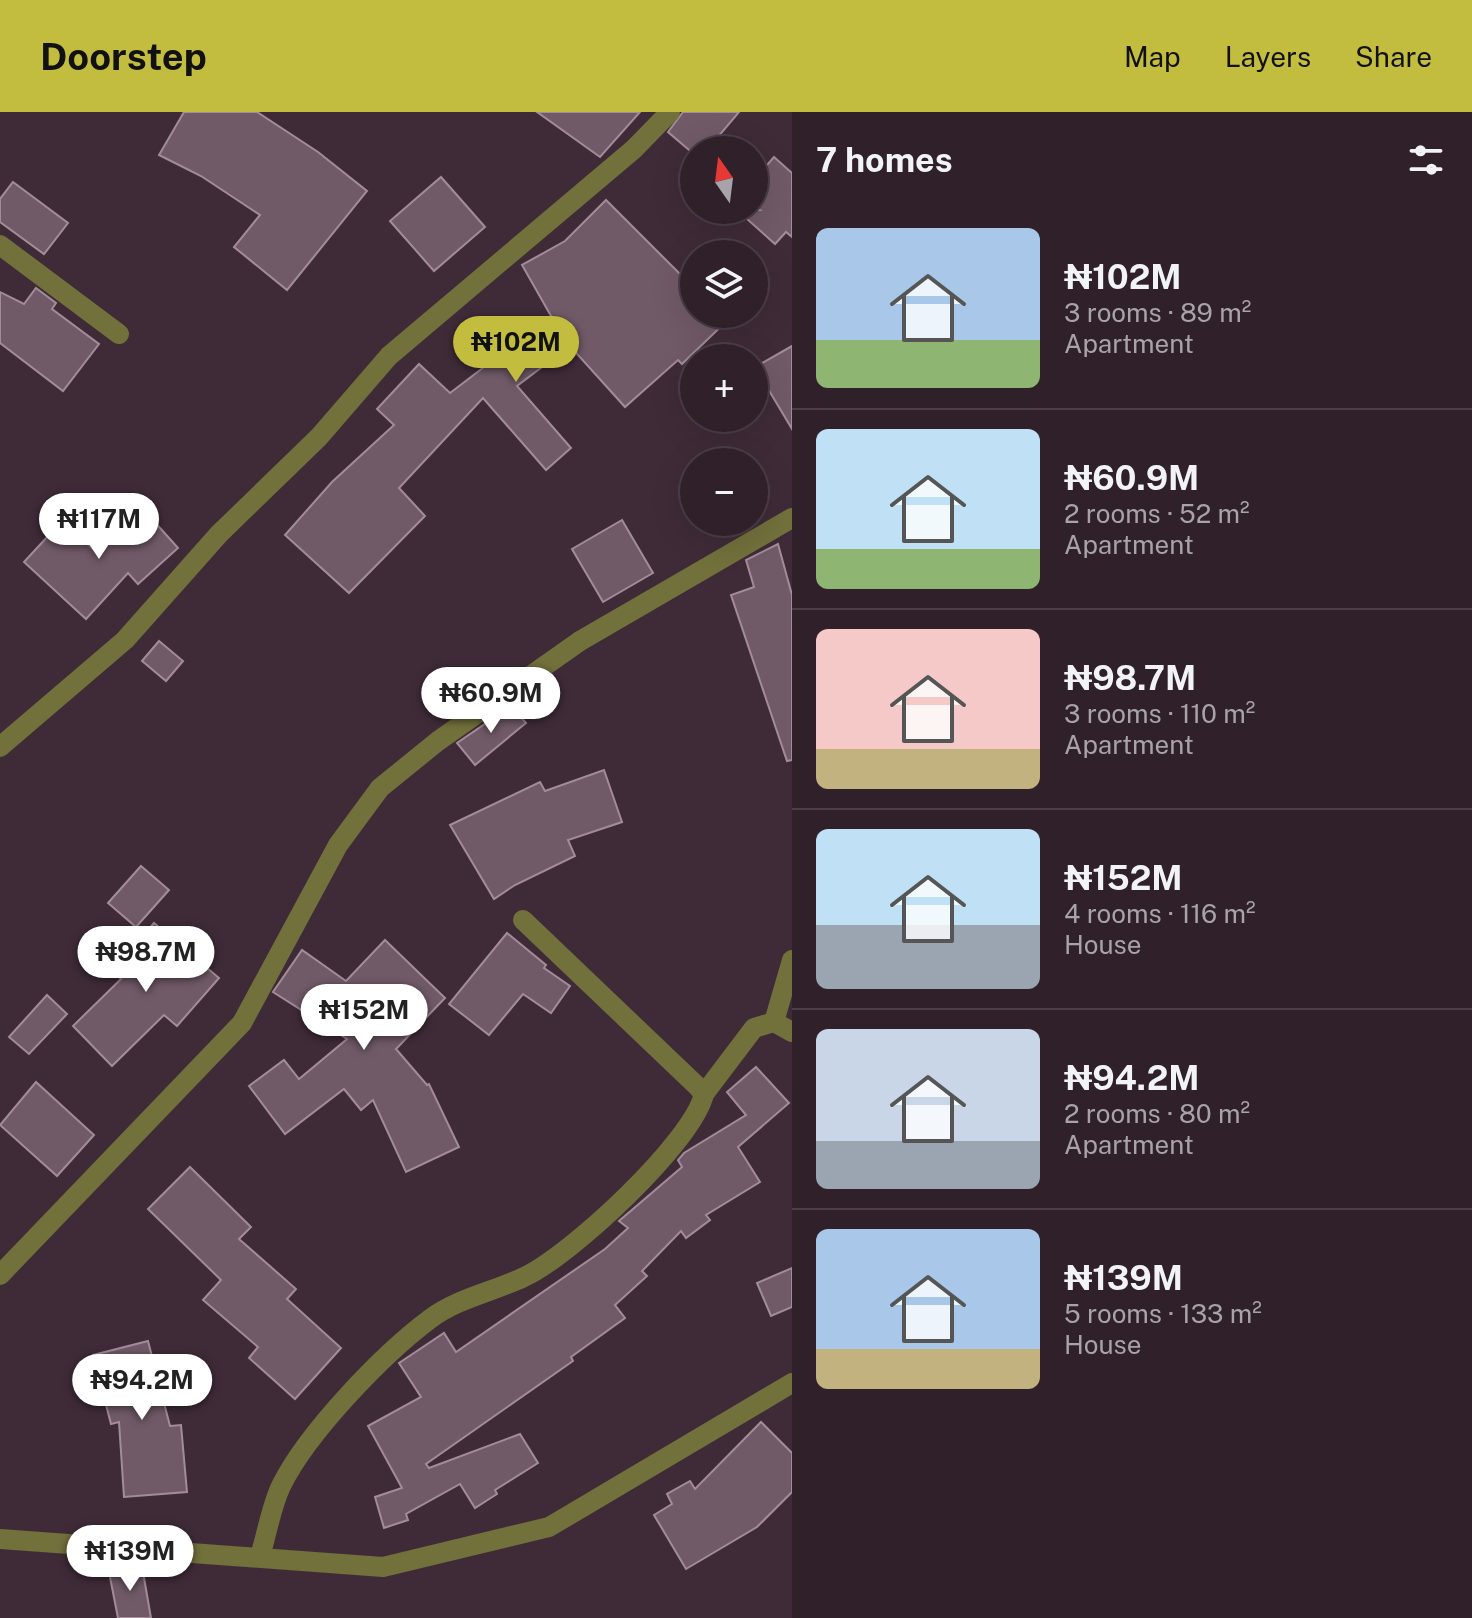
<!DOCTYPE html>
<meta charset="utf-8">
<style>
:root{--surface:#2f202a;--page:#3b2d36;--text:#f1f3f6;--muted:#a7a3a8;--line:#4a3e47;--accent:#c3bd3f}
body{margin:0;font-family:"Public Sans",sans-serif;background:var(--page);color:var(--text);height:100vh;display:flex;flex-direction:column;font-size:30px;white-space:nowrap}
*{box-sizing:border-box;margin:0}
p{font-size:26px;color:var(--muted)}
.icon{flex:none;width:44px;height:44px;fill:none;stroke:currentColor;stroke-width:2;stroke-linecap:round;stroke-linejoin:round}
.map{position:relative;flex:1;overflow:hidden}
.panel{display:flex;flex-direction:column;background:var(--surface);width:680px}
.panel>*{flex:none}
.needle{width:52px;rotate:346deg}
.tools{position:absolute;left:680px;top:24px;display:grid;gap:16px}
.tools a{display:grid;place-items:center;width:88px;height:88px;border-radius:50%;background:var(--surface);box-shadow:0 8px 32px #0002,0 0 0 2px var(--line);font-size:40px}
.price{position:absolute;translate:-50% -68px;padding:0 18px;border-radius:28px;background:#fff;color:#222;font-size:26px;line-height:52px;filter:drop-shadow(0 2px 4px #0008)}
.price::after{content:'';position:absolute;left:50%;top:48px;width:24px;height:18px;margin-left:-12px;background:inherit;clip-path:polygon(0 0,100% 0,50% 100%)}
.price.on{background:var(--accent);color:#111}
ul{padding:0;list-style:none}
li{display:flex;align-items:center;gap:24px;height:200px;padding:0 24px}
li+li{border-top:2px solid var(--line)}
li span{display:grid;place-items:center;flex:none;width:224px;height:160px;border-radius:12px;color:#555}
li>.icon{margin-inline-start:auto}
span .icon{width:96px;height:96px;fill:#fffc;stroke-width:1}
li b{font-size:34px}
h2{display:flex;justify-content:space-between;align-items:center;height:96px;padding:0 24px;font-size:34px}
header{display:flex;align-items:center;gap:48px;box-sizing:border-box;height:112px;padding:0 40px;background:var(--accent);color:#111}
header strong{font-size:38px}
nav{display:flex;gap:44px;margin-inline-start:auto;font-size:28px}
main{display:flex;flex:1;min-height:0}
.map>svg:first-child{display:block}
.building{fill:#715a68;stroke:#a48b9a;stroke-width:2}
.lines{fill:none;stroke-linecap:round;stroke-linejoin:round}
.street{stroke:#72703b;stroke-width:20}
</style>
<header>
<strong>Doorstep</strong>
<nav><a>Map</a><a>Layers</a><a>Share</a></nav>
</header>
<main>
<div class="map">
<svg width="792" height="1506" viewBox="0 0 792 1506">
<rect width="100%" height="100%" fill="#3f2b38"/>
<!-- building -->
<g class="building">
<polygon points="184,0 257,0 318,40 367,79 287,178 234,135 260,103 201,64 159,43"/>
<polygon points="537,0 640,0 600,45"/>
<polygon points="683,0 739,0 707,38 689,38 668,20"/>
<polygon points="774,45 792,61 792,125 786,120 775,132 737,98 760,98 754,93 754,68"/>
<polygon points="441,65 485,115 434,159 390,109"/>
<polygon points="13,70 68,111 44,142 0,110 0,87"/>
<polygon points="606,88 694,176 694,202 734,202 682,252 678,248 625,295 570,234 517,274 571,336 546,358 483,286 399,376 425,404 349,481 285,423 332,370 394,313 377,297 419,252 450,281 551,204 522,153 565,129"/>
<polygon points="36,176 56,191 52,197 99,232 63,279 0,231 0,180 24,192"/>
<polygon points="792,234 792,317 755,255"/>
<polygon points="143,397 178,436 138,472 128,461 86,507 24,450 62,409 96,440"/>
<polygon points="622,408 653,461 603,490 572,437"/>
<polygon points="778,432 792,483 792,648 787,649 731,483 754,475 746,448"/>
<polygon points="159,529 183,549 166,569 142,549"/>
<polygon points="511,594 526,611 475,653 457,631"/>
<polygon points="604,658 622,710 568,728 575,744 515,773 494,787 450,713 540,670 545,679"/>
<polygon points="141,754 169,778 136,815 108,791"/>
<polygon points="154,811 219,866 177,914 164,903 112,954 73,914 121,867 112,859"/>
<polygon points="507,821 546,853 544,856 570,874 551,901 523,882 489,923 449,892"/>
<polygon points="385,828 445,886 396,937 427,973 429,972 459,1035 406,1060 373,988 361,998 344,977 285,1022 249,974 284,948 299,967 347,927 273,880 302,838 346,869"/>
<polygon points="47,883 67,902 29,942 9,925"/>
<polygon points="756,955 789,991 738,1035 760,1070 706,1103 710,1108 686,1126 681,1119 642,1159 647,1164 615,1193 625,1206 571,1245 573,1249 426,1352 429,1356 520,1322 538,1351 495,1378 497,1382 475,1396 460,1372 406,1402 408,1408 384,1416 375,1385 402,1376 368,1314 421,1285 399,1251 444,1221 456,1240 605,1137 628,1116 619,1109 682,1055 678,1048 684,1041 746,1003 727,980"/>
<polygon points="36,970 94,1023 57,1064 0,1013"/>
<polygon points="190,1055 251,1115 239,1127 296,1177 287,1187 341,1236 295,1287 249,1246 258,1235 203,1188 221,1168 148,1097"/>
<polygon points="792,1156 792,1195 771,1204 757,1171"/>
<polygon points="148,1229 170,1314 181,1313 187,1380 124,1385 119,1310 111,1312 93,1243"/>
<polygon points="761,1310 792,1341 792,1380 757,1415 686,1457 654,1403 672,1392 667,1382 690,1369 695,1377"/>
<polygon points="142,1454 151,1506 118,1506 109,1460"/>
</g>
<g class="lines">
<!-- street -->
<g class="street">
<polyline points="0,133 119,222"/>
<polyline points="0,635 125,528 219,422 319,325 389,244 634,37 670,0"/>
<polyline points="774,910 792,848"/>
<polyline points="704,982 754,916 774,910 792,920"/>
<polyline points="0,1163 242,911 338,733 380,676 438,629 580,529 792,406"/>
<polyline points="0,1427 383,1455 549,1415 792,1271"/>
<path d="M260,1444C267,1422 271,1395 281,1374C307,1321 382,1243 430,1207C458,1186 493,1180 524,1165C570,1144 693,1030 704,982L697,974L523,808"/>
</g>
</g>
</svg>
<div class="tools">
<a><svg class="needle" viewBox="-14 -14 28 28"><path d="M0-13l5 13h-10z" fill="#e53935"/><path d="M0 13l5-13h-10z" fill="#a7a3a8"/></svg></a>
<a><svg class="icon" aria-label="layers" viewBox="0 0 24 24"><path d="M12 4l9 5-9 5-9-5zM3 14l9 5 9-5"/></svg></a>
<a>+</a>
<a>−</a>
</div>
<b class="price on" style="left:516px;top:272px">₦102M</b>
<b class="price" style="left:99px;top:449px">₦117M</b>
<b class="price" style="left:491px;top:623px">₦60.9M</b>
<b class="price" style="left:146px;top:882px">₦98.7M</b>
<b class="price" style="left:364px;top:940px">₦152M</b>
<b class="price" style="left:142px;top:1310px">₦94.2M</b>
<b class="price" style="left:130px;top:1481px">₦139M</b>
</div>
<section class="panel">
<h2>7 homes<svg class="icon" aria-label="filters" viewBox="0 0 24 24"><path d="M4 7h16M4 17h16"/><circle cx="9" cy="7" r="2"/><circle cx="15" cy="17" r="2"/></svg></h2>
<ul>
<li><span style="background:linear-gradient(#a9c7e8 70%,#8fb573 0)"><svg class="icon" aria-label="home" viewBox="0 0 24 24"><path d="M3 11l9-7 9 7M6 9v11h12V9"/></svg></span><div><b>₦102M</b><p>3 rooms · 89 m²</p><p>Apartment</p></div></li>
<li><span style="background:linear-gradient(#bfe0f5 75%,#8fb573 0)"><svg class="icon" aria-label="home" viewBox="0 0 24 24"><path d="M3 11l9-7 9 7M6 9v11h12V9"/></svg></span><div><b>₦60.9M</b><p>2 rooms · 52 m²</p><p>Apartment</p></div></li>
<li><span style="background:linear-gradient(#f6c9c9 75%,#c2b280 0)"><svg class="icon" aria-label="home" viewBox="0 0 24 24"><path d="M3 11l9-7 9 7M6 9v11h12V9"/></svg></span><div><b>₦98.7M</b><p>3 rooms · 110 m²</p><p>Apartment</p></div></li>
<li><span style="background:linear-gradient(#bfe0f5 60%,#9aa5b1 0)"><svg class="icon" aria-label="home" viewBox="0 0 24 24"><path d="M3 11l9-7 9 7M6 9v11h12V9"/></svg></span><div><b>₦152M</b><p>4 rooms · 116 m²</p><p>House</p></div></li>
<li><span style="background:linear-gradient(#c9d6e8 70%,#9aa5b1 0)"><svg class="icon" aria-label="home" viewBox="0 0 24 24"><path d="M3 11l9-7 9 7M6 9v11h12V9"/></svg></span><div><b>₦94.2M</b><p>2 rooms · 80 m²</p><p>Apartment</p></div></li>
<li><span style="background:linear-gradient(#a9c7e8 75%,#c2b280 0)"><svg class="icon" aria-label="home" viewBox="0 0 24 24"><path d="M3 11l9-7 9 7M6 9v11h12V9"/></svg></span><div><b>₦139M</b><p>5 rooms · 133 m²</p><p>House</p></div></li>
</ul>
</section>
</main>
